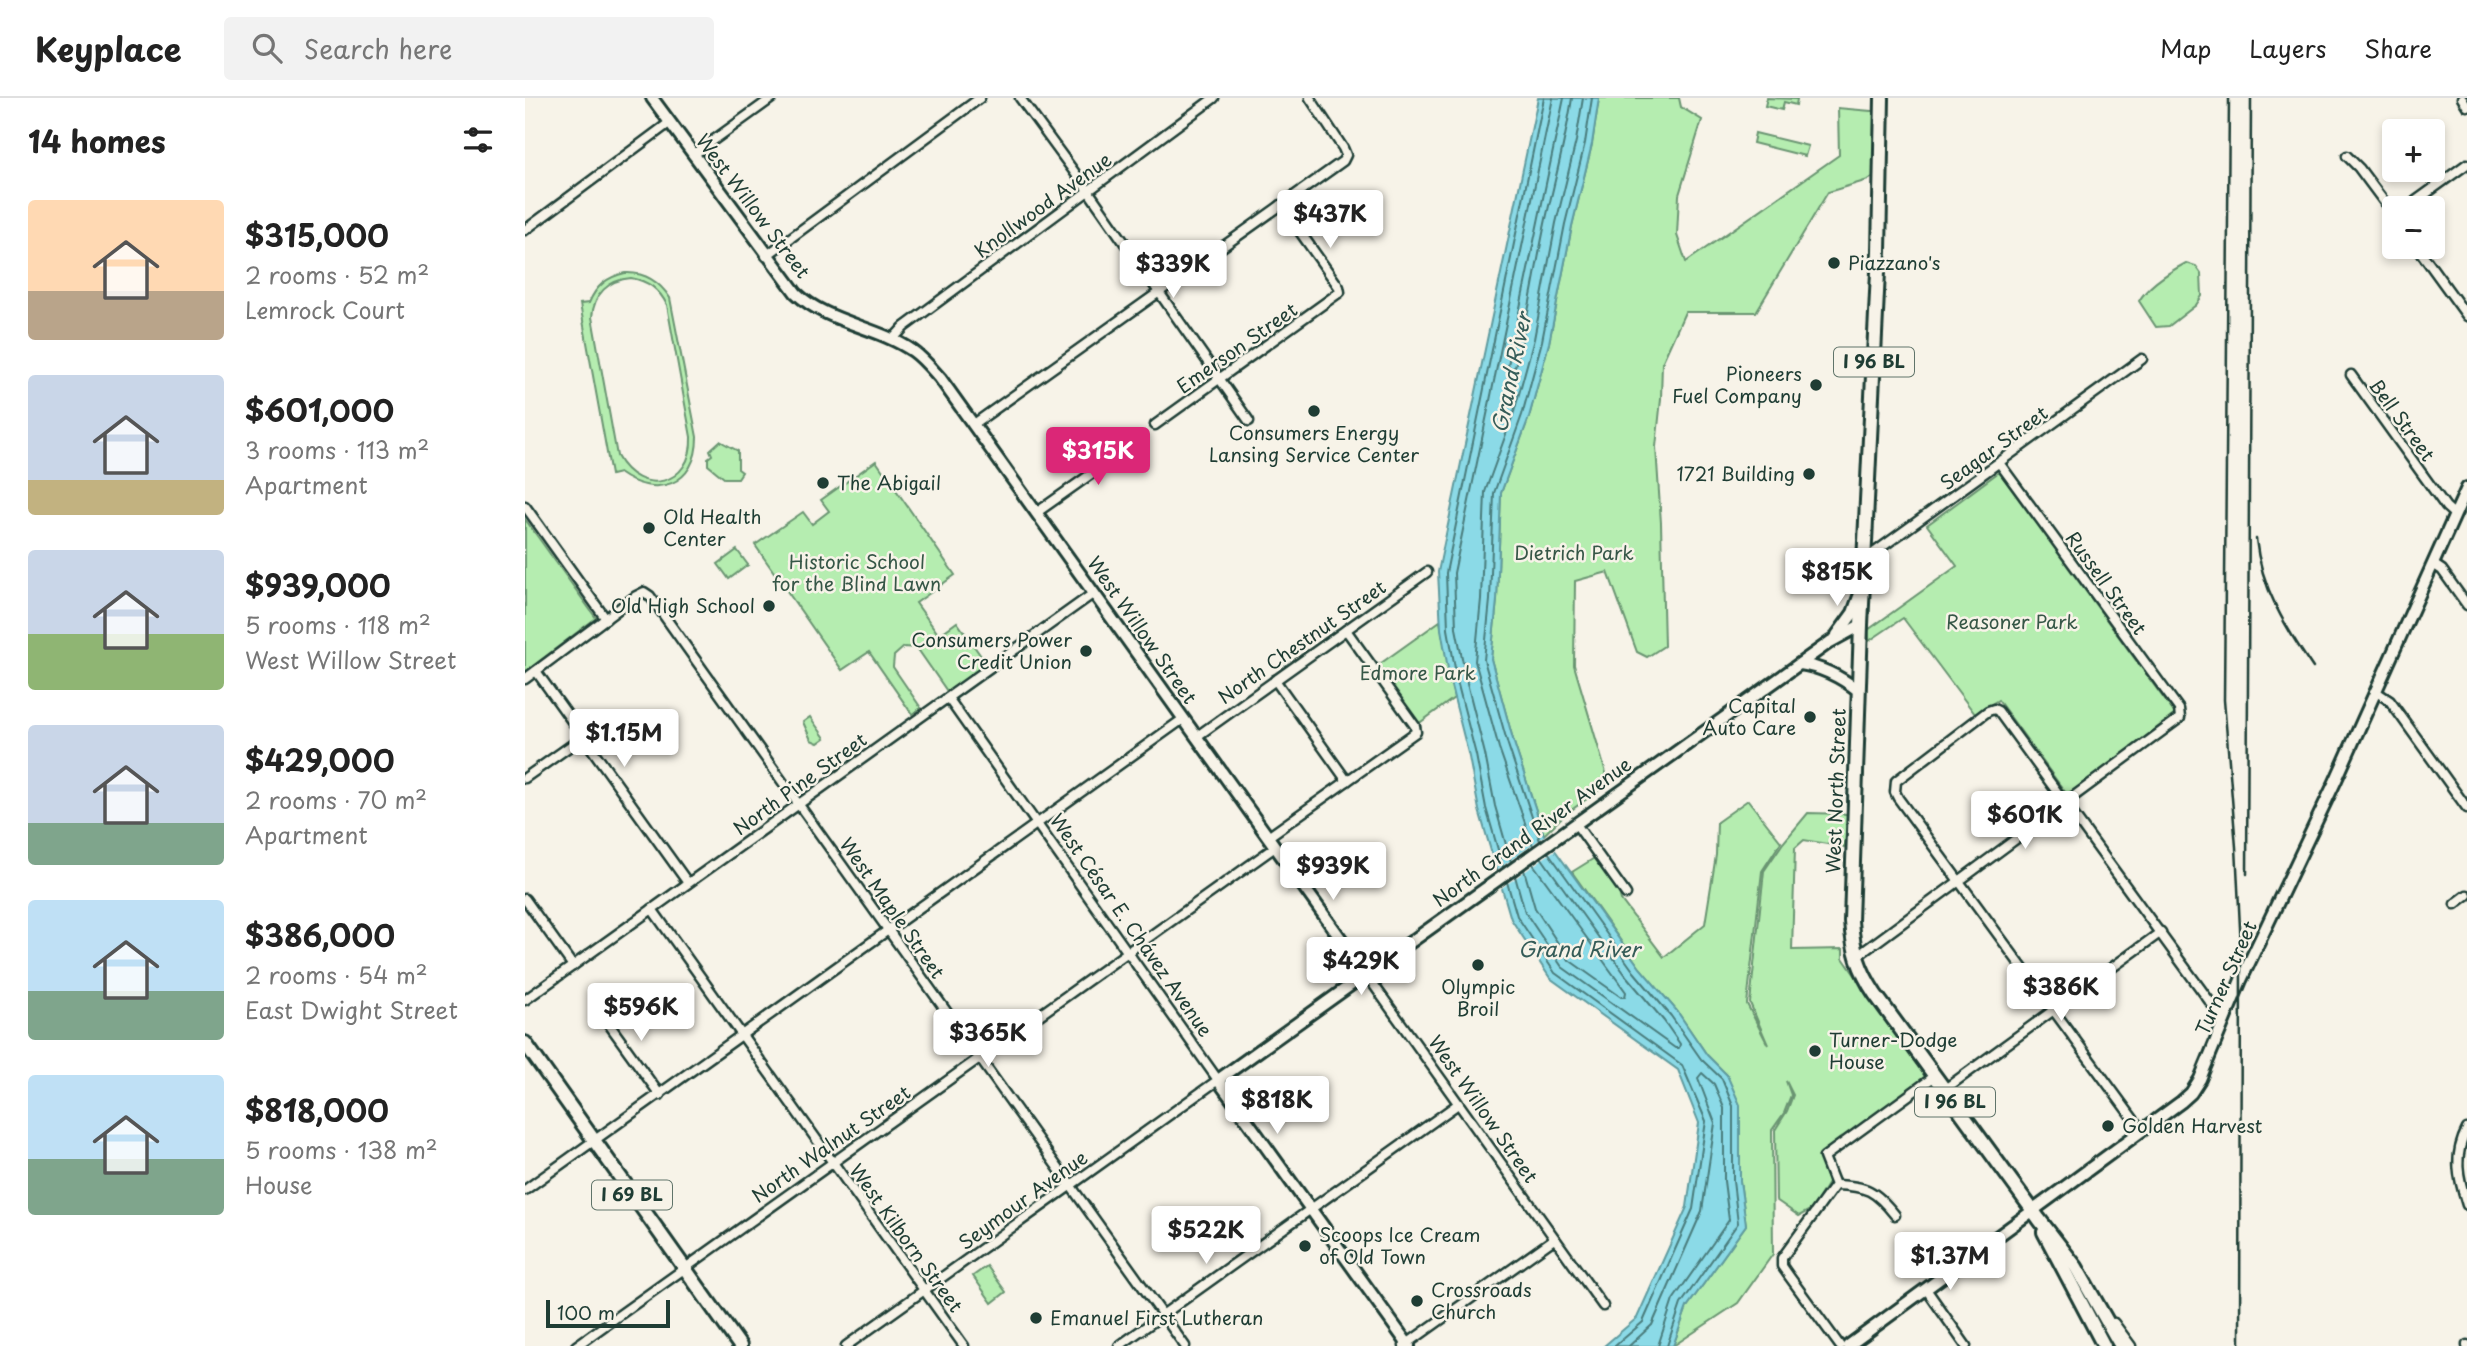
<!DOCTYPE html>
<meta charset="utf-8">
<style>
:root{--surface:#fff;--page:#f2f2f2;--text:#222;--muted:#767676;--line:#e0e0e0;--accent:#db2777}
body{margin:0;font-family:"Playpen Sans",sans-serif;background:var(--page);color:var(--text);height:100vh;display:flex;flex-direction:column;font-size:26px;white-space:nowrap}
*{box-sizing:border-box;margin:0}
p{font-size:23px;color:var(--muted)}
.icon{flex:none;width:38px;height:38px;fill:none;stroke:currentColor;stroke-width:2;stroke-linecap:round;stroke-linejoin:round}
.map{position:relative;flex:1;overflow:hidden}
.details{display:flex;flex-direction:column;background:var(--surface);width:525px}
.details>*{flex:none}
.buttons{position:absolute;left:1857px;top:21px;display:grid;gap:14px}
.buttons a{display:grid;place-items:center;width:63px;height:63px;border-radius:7px;background:var(--surface);box-shadow:0 4px 10px #0003;font-size:35px}
.scale{position:absolute;left:21px;bottom:18px;width:124px;box-sizing:border-box;padding-left:7px;border:4px solid #1f3d34;border-top:0;font-size:19px;line-height:24px;white-space:nowrap;color:#1f3d34;-webkit-text-stroke:5px #f7f3e8;paint-order:stroke}
.price{position:absolute;translate:-50% -60px;padding:0 16px;border-radius:7px;background:#fff;color:#222;font-size:23px;line-height:46px;filter:drop-shadow(0 2px 4px #0008)}
.price::after{content:'';position:absolute;left:50%;top:42px;width:21px;height:16px;margin-left:-10px;background:inherit;clip-path:polygon(0 0,100% 0,50% 100%)}
.price.on{background:var(--accent);color:#fff}
ul{padding:0;list-style:none}
li{display:flex;align-items:center;gap:21px;height:175px;padding:0 28px}
li span{display:grid;place-items:center;flex:none;width:196px;height:140px;border-radius:7px;color:#555}
li>.icon{margin-inline-start:auto}
span .icon{width:84px;height:84px;fill:#fffc;stroke-width:1}
li b{font-size:30px}
h2{display:flex;justify-content:space-between;align-items:center;height:84px;padding:0 28px;font-size:30px}
header{display:flex;align-items:center;gap:42px;box-sizing:border-box;height:98px;padding:0 35px;background:var(--surface);border-bottom:2px solid var(--line)}
header strong{font-size:33px}
nav{display:flex;gap:38px;margin-inline-start:auto;font-size:24px}
.search{width:490px;height:63px;background:var(--page);display:flex;align-items:center;gap:18px;box-sizing:border-box;padding:0 24px;border-radius:7px;color:var(--muted);font-size:26px}
main{display:flex;flex:1;min-height:0}
.map>svg:first-child{display:block}
.green{fill:#b5edb0;stroke:#6a9572;stroke-width:2;fill-rule:evenodd}
.water{fill:#8bdae7;stroke:#609b9f;stroke-width:2}
.pier{fill:#f7f3e8}
.lines{fill:none;stroke-linecap:round;stroke-linejoin:round}
.shore{stroke:#4a7c7c;stroke-width:2}
.minor-casing{stroke:#1f3d34;stroke-width:13}
.tertiary-casing{stroke:#1f3d34;stroke-width:16}
.primary-casing{stroke:#1f3d34;stroke-width:18}
.minor{stroke:#f7f3e8;stroke-width:8}
.tertiary{stroke:#f7f3e8;stroke-width:10}
.primary{stroke:#f7f3e8;stroke-width:12}
.rail{stroke:#1f3d34;stroke-width:2.5}
.poi-dot{fill:#1f3d34;stroke:#f7f3e8;stroke-width:2.5}
.labels{text-anchor:middle;stroke-width:5;stroke-linejoin:round;paint-order:stroke}
.shield{fill:#f7f3e8;stroke:#60746a;stroke-width:2}
.shield-label{font-size:18px;font-weight:bold;fill:#1f3d34}
.street-label{font-size:19px;fill:#1f3d34;stroke:#f7f3e8}
.poi-label{font-size:19px;fill:#1f3d34;stroke:#f7f3e8;text-anchor:start}
.park-label{font-size:19px;fill:#365747;stroke:#f7f3e8}
.water-label{font-size:21px;font-style:italic;fill:#355c58;stroke:#f7f3e8}
</style>
<header>
<strong>Keyplace</strong>
<div class="search"><svg class="icon" aria-label="search" viewBox="0 0 24 24"><circle cx="10" cy="10" r="6"/><path d="M15 15l6 6"/></svg>Search here</div>
<nav><a>Map</a><a>Layers</a><a>Share</a></nav>
</header>
<main>
<section class="details">
<h2>14 homes<svg class="icon" aria-label="filters" viewBox="0 0 24 24"><path d="M4 7h16M4 17h16"/><circle cx="9" cy="7" r="2"/><circle cx="15" cy="17" r="2"/></svg></h2>
<ul>
<li><span style="background:linear-gradient(#ffd9b3 65%,#b9a48a 0)"><svg class="icon" aria-label="home" viewBox="0 0 24 24"><path d="M3 11l9-7 9 7M6 9v11h12V9"/></svg></span><div><b>$315,000</b><p>2 rooms · 52 m²</p><p>Lemrock Court</p></div></li>
<li><span style="background:linear-gradient(#c9d6e8 75%,#c2b280 0)"><svg class="icon" aria-label="home" viewBox="0 0 24 24"><path d="M3 11l9-7 9 7M6 9v11h12V9"/></svg></span><div><b>$601,000</b><p>3 rooms · 113 m²</p><p>Apartment</p></div></li>
<li><span style="background:linear-gradient(#c9d6e8 60%,#8fb573 0)"><svg class="icon" aria-label="home" viewBox="0 0 24 24"><path d="M3 11l9-7 9 7M6 9v11h12V9"/></svg></span><div><b>$939,000</b><p>5 rooms · 118 m²</p><p>West Willow Street</p></div></li>
<li><span style="background:linear-gradient(#c9d6e8 70%,#7fa58c 0)"><svg class="icon" aria-label="home" viewBox="0 0 24 24"><path d="M3 11l9-7 9 7M6 9v11h12V9"/></svg></span><div><b>$429,000</b><p>2 rooms · 70 m²</p><p>Apartment</p></div></li>
<li><span style="background:linear-gradient(#bfe0f5 65%,#7fa58c 0)"><svg class="icon" aria-label="home" viewBox="0 0 24 24"><path d="M3 11l9-7 9 7M6 9v11h12V9"/></svg></span><div><b>$386,000</b><p>2 rooms · 54 m²</p><p>East Dwight Street</p></div></li>
<li><span style="background:linear-gradient(#bfe0f5 60%,#7fa58c 0)"><svg class="icon" aria-label="home" viewBox="0 0 24 24"><path d="M3 11l9-7 9 7M6 9v11h12V9"/></svg></span><div><b>$818,000</b><p>5 rooms · 138 m²</p><p>House</p></div></li>
</ul>
</section>
<div class="map">
<svg width="1942" height="1248" viewBox="0 0 1942 1248">
<rect width="100%" height="100%" fill="#f7f3e8"/>
<filter id="ink" filterUnits="userSpaceOnUse"><feTurbulence type="fractalNoise" baseFrequency=".0143" numOctaves="2"/><feDisplacementMap in="SourceGraphic" scale="14" xChannelSelector="R" yChannelSelector="G"/><feConvolveMatrix kernelMatrix="1 2 1 2 8 2 1 2 1" color-interpolation-filters="sRGB"/></filter>
<g filter="url(#ink)">
<!-- green -->
<g class="green">
<polygon points="1074,0 1154,0 1156,9 1177,22 1154,97 1152,137 1161,164 1314,57 1313,10 1357,14 1355,74 1343,82 1303,94 1231,214 1160,214 1137,265 1136,301 1131,349 1136,425 1139,548 1122,559 1112,554 1083,474 1050,483 1049,567 1084,685 1038,718 1019,737 989,645 966,561 972,502 976,395 1004,319 1024,245 1047,128 1067,46"/>
<polygon points="1242,0 1272,1 1271,7 1259,4 1257,12 1240,8"/>
<polygon points="1230,35 1283,48 1280,58 1228,45"/>
<path d="M1661,165L1671,168L1676,175L1677,198L1671,207L1644,228L1631,229L1614,203C1624,186 1644,174 1661,165Z"/>
<path d="M100,175C120,174 134,183 145,200L172,339C172,388 130,401 94,375L86,377L55,206L64,205C71,188 82,179 100,175ZM106,180C123,183 134,191 142,207L166,339C168,388 115,400 92,358L67,219C69,196 83,182 106,180Z"/>
<polygon points="195,343 213,353 213,371 217,374 213,380 199,380 183,367 183,360 187,357 185,352"/>
<polygon points="351,363 430,477 391,505 414,537 432,524 463,568 424,596 392,550 379,549 369,558 368,569 396,610 387,616 344,554 317,572 230,447 278,414 287,426 304,413 296,402"/>
<polygon points="1474,374 1650,616 1543,698 1473,602 1450,616 1378,520 1344,543 1343,532 1432,468 1402,427"/>
<polygon points="0,421 71,520 0,574"/>
<polygon points="212,452 223,467 204,481 193,466"/>
<polygon points="915,523 929,600 893,626 852,568"/>
<polygon points="285,619 300,640 293,645 286,642 278,624"/>
<polygon points="1223,702 1256,744 1237,773 1222,906 1243,947 1225,905 1239,773 1258,745 1283,715 1323,716 1320,749 1279,742 1270,750 1267,852 1318,851 1318,860 1401,979 1294,1058 1303,1085 1287,1111 1274,1118 1251,1102 1250,1032 1262,1013 1268,997 1261,983 1266,997 1259,1015 1247,1032 1248,1156 1213,1205 1148,1248 1162,1209 1221,1127 1215,1083 1214,1040 1202,977 1182,957 1152,913 1115,870 1047,774 1071,759 1094,794 1096,802 1139,859 1180,826 1191,757 1192,724"/>
<polygon points="462,1168 481,1194 467,1205 448,1178"/>
</g>
<!-- water -->
<polygon class="water" points="1013,0 1074,0 1067,46 1047,128 1024,245 1004,319 976,395 972,502 966,561 989,645 1019,737 1115,870 1152,913 1182,957 1202,977 1215,1007 1215,1083 1221,1127 1162,1209 1148,1248 1079,1248 1112,1220 1162,1109 1174,1025 1153,972 1025,880 986,821 954,712 944,659 926,588 916,531 913,474"/>
<!-- pier -->
<polygon class="pier" points="1022,736 1033,750 974,792 969,774"/>
<g class="lines">
<!-- shore -->
<g class="shore">
<path d="M1039,0L983,267L986,271L990,269C1004,221 1010,171 1021,121C1030,81 1041,41 1047,0"/>
<polyline points="1015,743 983,647 959,562 965,502 969,395 997,317 1017,243 1040,126 1060,45 1067,0"/>
<polyline points="1008,748 974,650 950,563 956,501 960,394 989,314 1009,241 1031,125 1051,43 1058,0"/>
<polyline points="1023,754 1109,874 1146,918 1176,961 1197,981 1208,1008 1208,1083 1213,1125 1156,1206 1142,1248"/>
<polyline points="986,764 970,708 960,656 942,585 931,530 929,475 1028,0"/>
<polyline points="978,769 961,710 951,657 933,587 923,531 921,475 1019,0"/>
<polyline points="999,772 1010,810 1044,862 1096,899 1100,899 1101,894 1008,766"/>
<polyline points="990,778 1000,814 1037,869 1150,950 1154,950 1155,946 1139,923 1102,879 1016,759"/>
<polyline points="982,784 992,818 1030,875 1157,967 1181,1023 1168,1111 1118,1224 1090,1248"/>
<polyline points="1104,1248 1127,1227 1177,1113 1190,1025 1173,980 1177,975 1189,986 1199,1010 1199,1083 1204,1122 1148,1202 1133,1248"/>
</g>
<defs>
<g id="minor">
<polyline points="495,0 564,94 724,323"/>
<polyline points="1937,0 1942,8"/>
<polyline points="168,57 247,0"/>
<polyline points="1822,58 1834,70 1869,117"/>
<polyline points="1881,110 1942,66"/>
<polyline points="0,132 144,25"/>
<polyline points="1892,149 1942,218"/>
<polyline points="241,158 455,0"/>
<polyline points="368,241 379,229 689,0"/>
<polyline points="1826,277 1921,409 1930,417"/>
<polyline points="449,326 818,63 821,57 818,50 785,0"/>
<polyline points="630,327 815,194 814,189 756,107"/>
<polyline points="0,408 81,521"/>
<polyline points="511,415 617,340"/>
<polyline points="1339,462 1617,261"/>
<polyline points="1908,466 1917,472 1942,507"/>
<polyline points="11,573 163,785"/>
<polyline points="0,581 111,498 119,494 125,498 660,1248"/>
<polyline points="750,582 822,683"/>
<polyline points="1850,593 1865,603 1942,710"/>
<polyline points="671,639 902,474"/>
<polyline points="0,680 58,639"/>
<polyline points="1051,726 1101,796"/>
<polyline points="743,739 891,634 890,628 821,532"/>
<polyline points="0,801 48,868"/>
<polyline points="1930,806 1942,797"/>
<polyline points="127,811 439,1248"/>
<polyline points="1331,859 1655,620 1654,611 1475,366"/>
<polyline points="841,876 1078,1208"/>
<polyline points="0,902 569,495"/>
<polyline points="73,911 135,997"/>
<polyline points="1420,991 1636,834"/>
<path d="M1942,1031C1928,1058 1933,1079 1942,1107"/>
<polyline points="1617,1033 1373,700 1370,694 1371,683 1463,613 1469,611 1473,613 1699,923"/>
<path d="M1310,1087C1342,1088 1350,1092 1370,1117"/>
<polyline points="0,1092 658,621"/>
<polyline points="1401,1191 1441,1248"/>
<polyline points="1589,1225 1606,1248"/>
<polyline points="51,1248 750,749"/>
<polyline points="321,1248 693,982 423,600"/>
<polyline points="594,1248 933,1006"/>
<polyline points="879,1248 1029,1141"/>
<polyline points="1315,1248 1264,1178 1257,1168 1257,1160 1310,1087 1299,1059 1410,978"/>
<polyline points="1942,1248 1942,1247"/>
</g>
<g id="tertiary">
<path d="M127,0L271,195C302,225 352,228 388,253C398,260 406,270 415,280L841,876"/>
<polyline points="1312,537 1328,515 1336,493"/>
<path d="M1275,566C1297,569 1316,579 1334,593"/>
<polyline points="884,1248 693,982 1305,544 1336,527"/>
<polyline points="1323,1248 1656,1004 1666,995 1675,981 1716,882 1810,684 1942,390"/>
</g>
<g id="primary">
<path d="M1357,0L1354,153L1336,527L1326,823C1328,852 1334,872 1350,896L1514,1121L1551,1169L1596,1248"/>
<polyline points="0,945 215,1248"/>
<polyline points="1519,1134 1579,1248"/>
</g>
</defs>
<!-- minor casing -->
<use href="#minor" class="minor-casing"/>
<!-- tertiary casing -->
<use href="#tertiary" class="tertiary-casing"/>
<!-- primary casing -->
<use href="#primary" class="primary-casing"/>
<!-- minor -->
<use href="#minor" class="minor"/>
<!-- tertiary -->
<use href="#tertiary" class="tertiary"/>
<!-- primary -->
<use href="#primary" class="primary"/>
<!-- rail -->
<g class="rail">
<polyline points="1704,0 1699,602 1711,749 1716,850 1715,1248"/>
<path d="M1731,441C1736,490 1761,530 1788,570"/>
<polyline points="1722,776 1726,0"/>
</g>
</g>
</g>
<!-- markers -->
<g class="poi-dot">
<circle cx="1309" cy="165" r="7"/>
<circle cx="1291" cy="287" r="7"/>
<circle cx="789" cy="313" r="7"/>
<circle cx="1284" cy="376" r="7"/>
<circle cx="298" cy="385" r="7"/>
<circle cx="124" cy="430" r="7"/>
<circle cx="244" cy="508" r="7"/>
<circle cx="561" cy="553" r="7"/>
<circle cx="1285" cy="619" r="7"/>
<circle cx="953" cy="867" r="7"/>
<circle cx="1290" cy="953" r="7"/>
<circle cx="1583" cy="1028" r="7"/>
<circle cx="780" cy="1148" r="7"/>
<circle cx="892" cy="1203" r="7"/>
<circle cx="511" cy="1220" r="7"/>
</g>
<g class="labels">
<!-- shield labels -->
<g class="shield">
<rect x="1309" y="249.5" width="80" height="29" rx="5"/>
<rect x="1390" y="989.5" width="80" height="29" rx="5"/>
<rect x="67" y="1082.5" width="80" height="29" rx="5"/>
</g>
<g class="shield-label">
<text x="1349" y="270">I 96 BL</text>
<text x="1430" y="1010">I 96 BL</text>
<text x="107" y="1103">I 69 BL</text>
</g>
<!-- street labels -->
<g class="street-label">
<text transform="translate(518 107) rotate(-36)" y="7">Knollwood Avenue</text>
<text transform="translate(228 108) rotate(53)" y="7">West Willow Street</text>
<text transform="translate(712 250) rotate(-35)" y="7">Emerson Street</text>
<text transform="translate(1877 322) rotate(54)" y="7">Bell Street</text>
<text transform="translate(1469 350) rotate(-36)" y="7">Seagar Street</text>
<text transform="translate(1581 485) rotate(54)" y="7">Russell Street</text>
<text transform="translate(617 532) rotate(55)" y="7">West Willow Street</text>
<text transform="translate(777 544) rotate(-35)" y="7">North Chestnut Street</text>
<text transform="translate(275 686) rotate(-36)" y="7">North Pine Street</text>
<text transform="translate(1311 693) rotate(-88)" y="7">West North Street</text>
<text transform="translate(1007 734) rotate(-36)" y="7">North Grand River Avenue</text>
<text transform="translate(367 810) rotate(55)" y="7">West Maple Street</text>
<text transform="translate(606 827) rotate(55)" y="7">West César E. Chávez Avenue</text>
<text transform="translate(1701 880) rotate(-66)" y="7">Turner Street</text>
<text transform="translate(958 1011) rotate(55)" y="7">West Willow Street</text>
<text transform="translate(306 1046) rotate(-35)" y="7">North Walnut Street</text>
<text transform="translate(498 1102) rotate(-36)" y="7">Seymour Avenue</text>
<text transform="translate(381 1140) rotate(54)" y="7">West Kilborn Street</text>
</g>
<!-- poi labels -->
<g class="poi-label">
<text x="1323" y="172">Piazzano's</text>
<text x="1277" y="283" text-anchor="end">Pioneers<tspan x="1277" dy="22">Fuel Company</tspan></text>
<text x="789" y="342" text-anchor="middle">Consumers Energy<tspan x="789" dy="22">Lansing Service Center</tspan></text>
<text x="1270" y="383" text-anchor="end">1721 Building</text>
<text x="312" y="392">The Abigail</text>
<text x="138" y="426">Old Health<tspan x="138" dy="22">Center</tspan></text>
<text x="230" y="515" text-anchor="end">Old High School</text>
<text x="547" y="549" text-anchor="end">Consumers Power<tspan x="547" dy="22">Credit Union</tspan></text>
<text x="1271" y="615" text-anchor="end">Capital<tspan x="1271" dy="22">Auto Care</tspan></text>
<text x="953" y="896" text-anchor="middle">Olympic<tspan x="953" dy="22">Broil</tspan></text>
<text x="1304" y="949">Turner-Dodge<tspan x="1304" dy="22">House</tspan></text>
<text x="1597" y="1035">Golden Harvest</text>
<text x="794" y="1144">Scoops Ice Cream<tspan x="794" dy="22">of Old Town</tspan></text>
<text x="906" y="1199">Crossroads<tspan x="906" dy="22">Church</tspan></text>
<text x="525" y="1227">Emanuel First Lutheran</text>
</g>
<!-- park labels -->
<g class="park-label">
<text x="1049" y="462">Dietrich Park</text>
<text x="332" y="471">Historic School<tspan x="332" dy="22">for the Blind Lawn</tspan></text>
<text x="1487" y="531">Reasoner Park</text>
<text x="893" y="582">Edmore Park</text>
</g>
<!-- water labels -->
<g class="water-label">
<text transform="translate(987 275) rotate(-78)" y="7">Grand River</text>
<text x="1054" y="859">Grand River</text>
</g>
</g>
</svg>
<div class="buttons">
<a>+</a>
<a>−</a>
</div>
<div class="scale">100 m</div>
<b class="price" style="left:805px;top:152px">$437K</b>
<b class="price" style="left:648px;top:202px">$339K</b>
<b class="price on" style="left:573px;top:389px">$315K</b>
<b class="price" style="left:1312px;top:510px">$815K</b>
<b class="price" style="left:99px;top:671px">$1.15M</b>
<b class="price" style="left:1500px;top:753px">$601K</b>
<b class="price" style="left:808px;top:804px">$939K</b>
<b class="price" style="left:836px;top:899px">$429K</b>
<b class="price" style="left:1536px;top:925px">$386K</b>
<b class="price" style="left:116px;top:945px">$596K</b>
<b class="price" style="left:463px;top:971px">$365K</b>
<b class="price" style="left:752px;top:1038px">$818K</b>
<b class="price" style="left:681px;top:1168px">$522K</b>
<b class="price" style="left:1425px;top:1194px">$1.37M</b>
</div>
</main>
